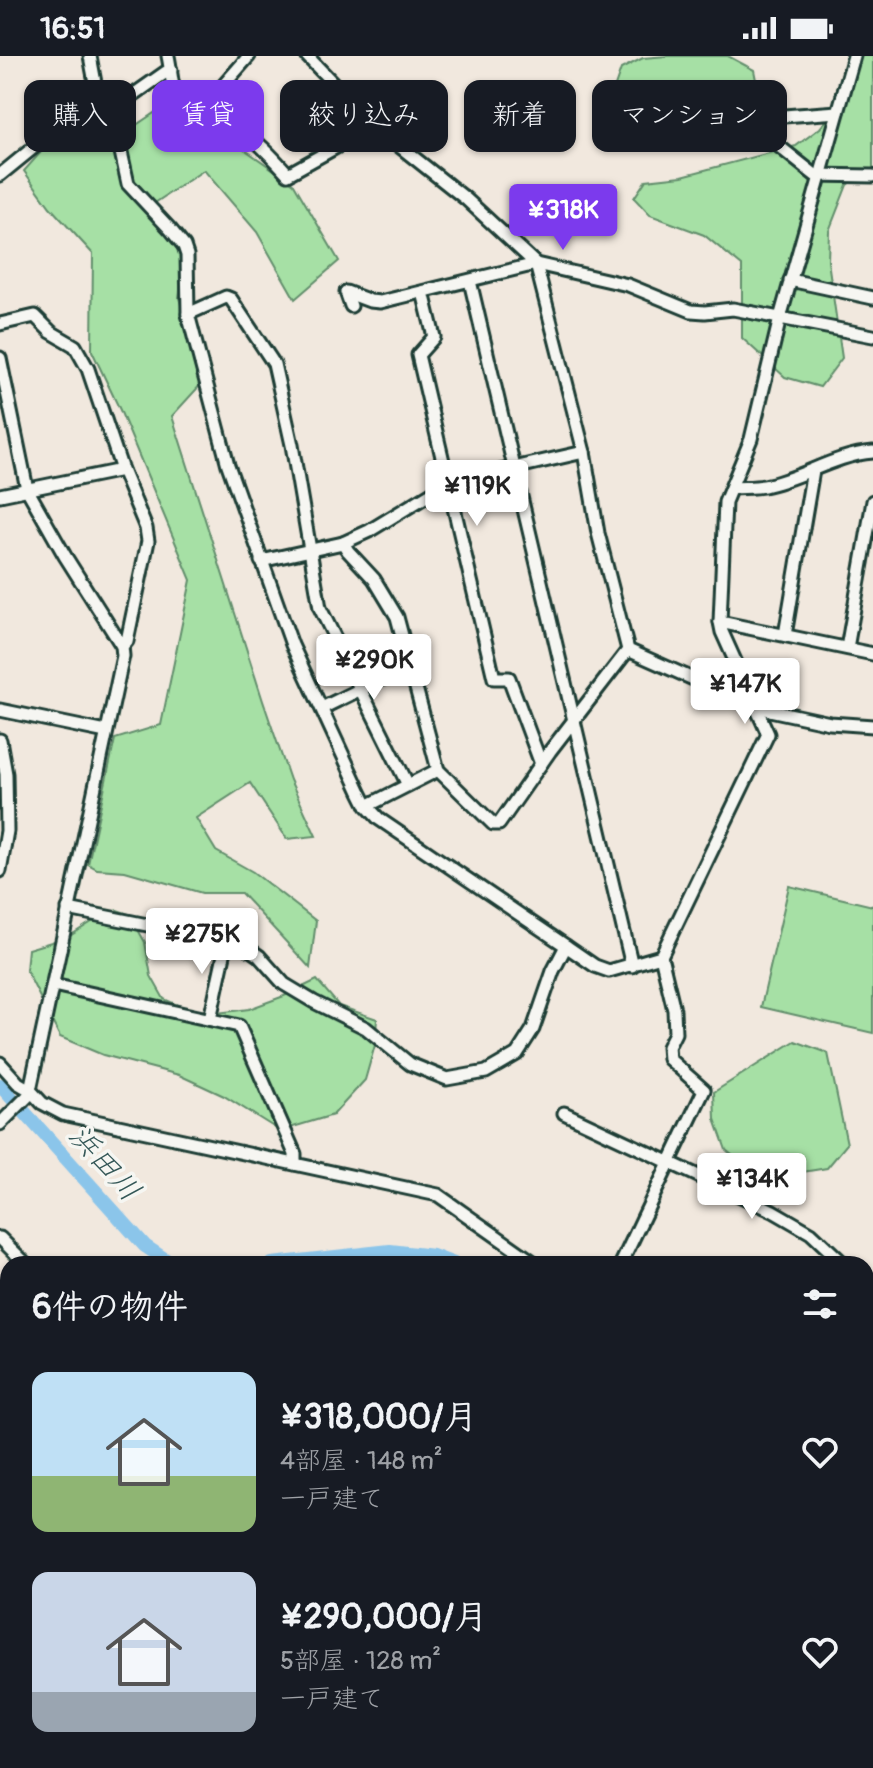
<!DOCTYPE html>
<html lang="ja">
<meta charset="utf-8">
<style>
:root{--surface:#171b24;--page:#20242c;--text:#f1f3f6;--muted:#9ea1a6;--accent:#7c3aed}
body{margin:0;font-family:Pangolin,"Klee One",sans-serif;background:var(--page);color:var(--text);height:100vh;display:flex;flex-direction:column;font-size:30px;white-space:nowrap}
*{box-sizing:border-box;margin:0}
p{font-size:26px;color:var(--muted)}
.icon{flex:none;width:44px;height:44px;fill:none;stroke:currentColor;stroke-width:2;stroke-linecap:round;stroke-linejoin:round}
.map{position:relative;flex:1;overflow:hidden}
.details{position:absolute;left:0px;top:1200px;width:874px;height:512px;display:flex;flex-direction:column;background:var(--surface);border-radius:24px 24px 0 0;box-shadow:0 2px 6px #0004}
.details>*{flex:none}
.guide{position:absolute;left:24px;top:24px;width:826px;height:72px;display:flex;gap:16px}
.price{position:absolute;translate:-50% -68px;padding:0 18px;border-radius:8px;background:#fff;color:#222;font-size:26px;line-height:52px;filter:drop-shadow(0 2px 4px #0008)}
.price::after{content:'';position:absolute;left:50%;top:48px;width:24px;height:18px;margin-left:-12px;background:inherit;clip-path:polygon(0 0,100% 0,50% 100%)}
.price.active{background:var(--accent);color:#fff}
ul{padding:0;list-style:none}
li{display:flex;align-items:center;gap:24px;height:200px;padding:0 32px}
li span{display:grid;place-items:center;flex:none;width:224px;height:160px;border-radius:16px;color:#555}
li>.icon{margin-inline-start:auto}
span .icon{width:96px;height:96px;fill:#fffc;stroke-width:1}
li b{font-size:34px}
h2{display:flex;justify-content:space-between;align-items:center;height:96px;padding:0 32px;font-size:34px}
.chip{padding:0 28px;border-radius:16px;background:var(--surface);box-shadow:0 2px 6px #0004;font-size:28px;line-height:72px}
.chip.active{background:var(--accent);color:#fff}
.status{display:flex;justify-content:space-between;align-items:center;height:56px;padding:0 40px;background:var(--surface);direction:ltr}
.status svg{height:22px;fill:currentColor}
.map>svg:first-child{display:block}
.green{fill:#a6e0a5;stroke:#628e6c;stroke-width:2}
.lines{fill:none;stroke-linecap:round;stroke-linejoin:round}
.stream{stroke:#608fa1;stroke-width:2}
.river{stroke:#8bc5ea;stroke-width:14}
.minor-casing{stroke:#1f3d34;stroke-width:17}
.highway-casing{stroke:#1f3d34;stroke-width:22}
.minor{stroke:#f6f6f2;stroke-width:11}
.highway{stroke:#f6f6f2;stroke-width:16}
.labels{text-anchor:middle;stroke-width:7;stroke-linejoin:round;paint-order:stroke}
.water-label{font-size:30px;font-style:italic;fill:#355858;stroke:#f6f6f2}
</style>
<div class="status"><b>16:51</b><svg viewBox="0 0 49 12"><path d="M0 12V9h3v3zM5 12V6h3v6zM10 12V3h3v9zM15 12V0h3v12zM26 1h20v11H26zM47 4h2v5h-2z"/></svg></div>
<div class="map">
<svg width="873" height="1712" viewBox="0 0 873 1712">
<rect width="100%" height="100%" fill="#f1e8de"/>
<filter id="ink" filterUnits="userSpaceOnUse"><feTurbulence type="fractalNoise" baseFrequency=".0125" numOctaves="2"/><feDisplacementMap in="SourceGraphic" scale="16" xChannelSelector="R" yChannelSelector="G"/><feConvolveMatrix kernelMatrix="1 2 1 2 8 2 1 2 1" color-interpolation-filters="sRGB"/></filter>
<g filter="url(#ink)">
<!-- green -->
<g class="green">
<polygon points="667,0 728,0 754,14 761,49 748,70 708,87 639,76 619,69 613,36 621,13 643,2"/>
<polygon points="856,0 873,0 873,119 859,120 847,129 829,175 828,205 842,302 820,331 785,321 742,282 742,210 704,179 650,159 634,142 646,124 682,120 796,90 820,72 850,36"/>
<polygon points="169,47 224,79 294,128 339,205 295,243 257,176 204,114 149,151 185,197 179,242 204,325 172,360 263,645 290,724 316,780 287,783 250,727 196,762 216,795 253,816 316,865 310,912 241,837 202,837 125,815 97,813 88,808 115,683 161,669 191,524 120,354 92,295 93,198 50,151 24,115 49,87 82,67 99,94"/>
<polygon points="789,830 873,850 873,977 761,951"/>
<polygon points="117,854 129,858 145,886 151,920 164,943 184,952 217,957 249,953 284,940 317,924 339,950 377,963 375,989 365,1024 333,1059 280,1075 224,1040 179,1019 103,999 60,981 26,914 28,893 68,881 95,864"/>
<polygon points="795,985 828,997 847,1088 827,1112 784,1119 751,1115 726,1094 715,1063 714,1036"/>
</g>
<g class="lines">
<!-- stream -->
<polyline class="stream" points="866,1638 873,1641"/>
<!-- river -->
<g class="river">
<polyline points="0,1029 145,1190 169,1206 180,1208"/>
<polyline points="272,1208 390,1195 433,1200 454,1208"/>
<polyline points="866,1567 873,1567"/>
</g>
<defs>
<g id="minor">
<polyline points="90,0 96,32 116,73 128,128 171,174 184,190 187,199 188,258 228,409 292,589 360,736 367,750 379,763 566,890"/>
<path d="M168,0C174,27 168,47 200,56L249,0"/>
<polyline points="307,0 374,70 466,143 536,208 628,229 691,255 705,256 733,253 873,280"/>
<polyline points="109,56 166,16 171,14"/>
<path d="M200,56C208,59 217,60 225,64C247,73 272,100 288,118L374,70"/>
<polyline points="747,65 815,119 873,120"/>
<polyline points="747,65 770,61 838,56"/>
<polyline points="0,119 65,66 102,46"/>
<polyline points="790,224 873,242"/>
<path d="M470,225C525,453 576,682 632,910"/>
<polyline points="423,236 434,281 418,299 494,622 509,622 541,708"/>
<polyline points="351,250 346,236 370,245 380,246 536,208 584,396 598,477 628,594 756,651 830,667 873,670"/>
<polyline points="188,258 226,241 231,243 274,308 292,389 320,552 408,729"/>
<polyline points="0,268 35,260 51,276 75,290 88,313 122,414 146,472 148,485 127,585 122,590"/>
<polyline points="0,302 27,433 65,500 122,590 123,600 30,1034 29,1039 0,1068"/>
<path d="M732,432C742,431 753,432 764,430C801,423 834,399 873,396"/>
<polyline points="0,439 122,414"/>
<polyline points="343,487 348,495 374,523 397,561 438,714 493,768 499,768 550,695 628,594"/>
<polyline points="261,505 343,487 369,475 448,427 584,396"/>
<polyline points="720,566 873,598"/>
<polyline points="785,579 813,414"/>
<polyline points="847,592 873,445"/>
<polyline points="322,652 410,609"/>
<polyline points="0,654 106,676"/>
<polyline points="0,684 6,718 7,775 0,815"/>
<polyline points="367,750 438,714"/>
<polyline points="68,853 227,885 246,891 259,900 284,928 314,946 366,972 410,1008 447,1023 486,1016 517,998 533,973 553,915 566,890 595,910 609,915 661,900 768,678 722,576 720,566 725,446 751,383 780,262 854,0"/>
<polyline points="53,929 239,970 295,1098 295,1108"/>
<polyline points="210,963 227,885"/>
<polyline points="0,1007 18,1027 30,1034 42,1047 63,1058 438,1139 536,1208"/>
<polyline points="564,1057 773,1155 811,1177 844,1208"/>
<polyline points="0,1182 26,1208"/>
<polyline points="621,1208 704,1034 669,1003 668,991 675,977 674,954 661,900"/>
<polyline points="866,1222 873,1225"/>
<polyline points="866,1275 873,1260"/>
<polyline points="0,1310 8,1318"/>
<polyline points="0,1350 8,1353"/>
<polyline points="866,1368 873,1371"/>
<polyline points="0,1405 8,1408"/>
<polyline points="0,1443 8,1447"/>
<polyline points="0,1480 8,1461"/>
<polyline points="0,1522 8,1525"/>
<polyline points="0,1587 8,1585"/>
<polyline points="866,1605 873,1607"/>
<polyline points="866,1644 873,1647"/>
<polyline points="866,1699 873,1702"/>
<polyline points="62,1704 63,1712"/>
<polyline points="196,1704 197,1712"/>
<polyline points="333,1704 343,1712"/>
<polyline points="672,1704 681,1712"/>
<polyline points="397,1712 405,1704"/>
<polyline points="580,1712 587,1704"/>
<polyline points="784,1712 784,1704"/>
</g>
<g id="highway">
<polyline points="0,1371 8,1374"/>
<polyline points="866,1663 873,1666"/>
</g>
</defs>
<!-- minor casing -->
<use href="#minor" class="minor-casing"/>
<!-- highway casing -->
<use href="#highway" class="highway-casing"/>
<!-- minor -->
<use href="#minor" class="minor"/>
<!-- highway -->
<use href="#highway" class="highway"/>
</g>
</g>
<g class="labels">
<!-- water labels -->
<g class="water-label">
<text transform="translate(105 1107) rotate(48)" y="10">浜田川</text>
</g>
</g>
</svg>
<b class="price active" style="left:563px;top:196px">¥318K</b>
<b class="price" style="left:477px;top:472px">¥119K</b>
<b class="price" style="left:374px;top:646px">¥290K</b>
<b class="price" style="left:745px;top:670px">¥147K</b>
<b class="price" style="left:202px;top:920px">¥275K</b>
<b class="price" style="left:752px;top:1165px">¥134K</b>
<div class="guide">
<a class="chip">購入</a>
<a class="chip active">賃貸</a>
<a class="chip">絞り込み</a>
<a class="chip">新着</a>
<a class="chip">マンション</a>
</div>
<section class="details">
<h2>6件の物件<svg class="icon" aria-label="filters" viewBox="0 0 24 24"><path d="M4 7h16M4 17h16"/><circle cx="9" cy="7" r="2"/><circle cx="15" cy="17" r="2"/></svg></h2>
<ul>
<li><span style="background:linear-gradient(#bfe0f5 65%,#8fb573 0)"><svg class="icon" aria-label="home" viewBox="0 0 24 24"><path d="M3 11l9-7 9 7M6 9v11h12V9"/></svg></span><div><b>¥318,000/月</b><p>4部屋 · 148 m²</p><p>一戸建て</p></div><svg class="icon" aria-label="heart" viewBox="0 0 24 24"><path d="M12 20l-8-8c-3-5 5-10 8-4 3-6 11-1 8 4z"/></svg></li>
<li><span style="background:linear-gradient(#c9d6e8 75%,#9aa5b1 0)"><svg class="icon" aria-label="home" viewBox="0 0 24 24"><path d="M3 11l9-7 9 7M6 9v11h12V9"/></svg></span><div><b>¥290,000/月</b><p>5部屋 · 128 m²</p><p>一戸建て</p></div><svg class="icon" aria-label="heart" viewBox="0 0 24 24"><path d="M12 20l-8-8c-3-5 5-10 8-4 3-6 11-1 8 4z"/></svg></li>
</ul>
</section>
</div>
